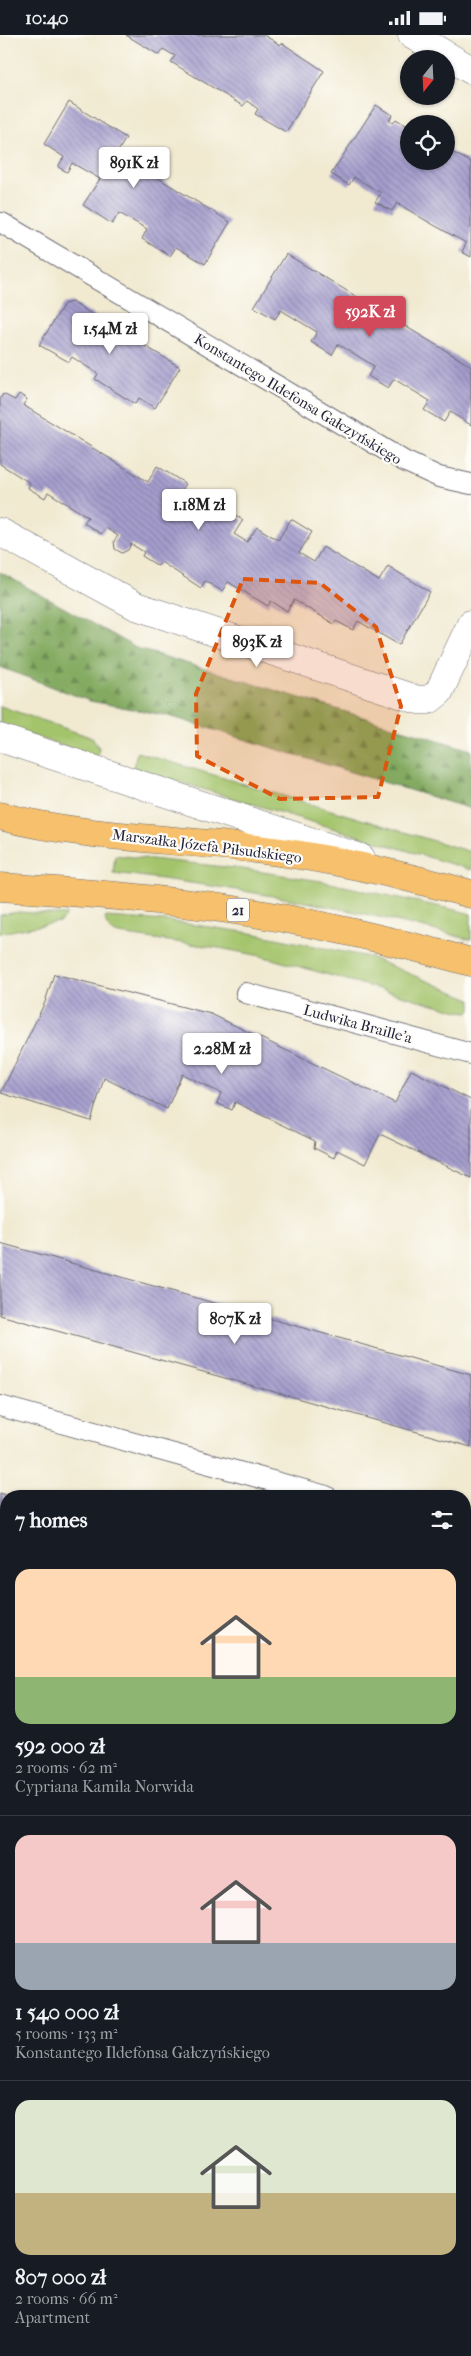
<!DOCTYPE html>
<meta charset="utf-8">
<style>
:root{--surface:#171b24;--page:#242831;--text:#f1f3f6;--muted:#9ea1a6;--line:#363941;--accent:#d1495b}
body{margin:0;font-family:"IM FELL French Canon",serif;background:var(--page);color:var(--text);height:100vh;display:flex;flex-direction:column;font-size:19px;white-space:nowrap}
*{box-sizing:border-box;margin:0}
p{font-size:16px;color:var(--muted)}
.icon{flex:none;width:28px;height:28px;fill:none;stroke:currentColor;stroke-width:2;stroke-linecap:round;stroke-linejoin:round}
.map{position:relative;flex:1;overflow:hidden}
.drawer{position:absolute;left:0px;top:1455px;width:471px;height:866px;display:flex;flex-direction:column;background:var(--surface);border-radius:20px 20px 0 0;box-shadow:0 1px 4px #0004}
.drawer>*{flex:none}
.needle{width:32px;rotate:198deg}
.buttons{position:absolute;left:400px;top:15px;display:grid;gap:10px}
.buttons a{display:grid;place-items:center;width:55px;height:55px;border-radius:50%;background:var(--surface);box-shadow:0 1px 4px #0004;font-size:25px}
.price{position:absolute;translate:-50% -42px;padding:0 11px;border-radius:5px;background:#fff;color:#222;font-size:16px;line-height:32px;filter:drop-shadow(0 1px 2px #0008)}
.price::after{content:'';position:absolute;left:50%;top:30px;width:15px;height:11px;margin-left:-8px;background:inherit;clip-path:polygon(0 0,100% 0,50% 100%)}
.price.current{background:var(--accent);color:#fff}
ul{padding:0;list-style:none}
li{display:grid;align-content:center;gap:10px;height:265px;padding:0 15px}
li+li{border-top:1px solid var(--line)}
li span{display:grid;place-items:center;height:155px;border-radius:15px;color:#555}
li>.icon{margin-inline-start:auto}
span .icon{width:90px;height:90px;fill:#fffc;stroke-width:1}
li b{font-size:21px}
h2{display:flex;justify-content:space-between;align-items:center;height:60px;padding:0 15px;font-size:21px}
.status{display:flex;justify-content:space-between;align-items:center;height:35px;padding:0 25px;background:var(--surface);direction:ltr}
.status svg{height:14px;fill:currentColor}
.map>svg:first-child{display:block}
.green{fill:#a4c46c;stroke:#637354}
.forest{fill:url(#forest-firs);stroke:#52664e}
.building{fill:url(#building-back-hatch)}
.lines{fill:none;stroke-linecap:round;stroke-linejoin:round}
.service-casing{stroke:#6a6870;stroke-width:22}
.minor-casing{stroke:#6a6870;stroke-width:29}
.tertiary-casing{stroke:#6a6870;stroke-width:29}
.primary-casing{stroke:#6a6870;stroke-width:29}
.service{stroke:#fff;stroke-width:20}
.minor{stroke:#fff;stroke-width:28}
.tertiary{stroke:#fff;stroke-width:28}
.primary{stroke:#f7c06c;stroke-width:28}
.marked{fill:#de560e;fill-opacity:0.2;stroke:#de560e;stroke-width:4;stroke-dasharray:10 6;stroke-linejoin:round}
.labels{text-anchor:middle;stroke-width:4.5;stroke-linejoin:round;paint-order:stroke}
.shield{fill:#fdfcf7;stroke:#646373;stroke-width:1}
.shield-label{font-size:14px;font-weight:bold;fill:#22223b}
.street-label{font-size:15px;fill:#22223b;stroke:#fdfcf7}
</style>
<div class="status"><b>10:40</b><svg viewBox="0 0 49 12"><path d="M0 12V9h3v3zM5 12V6h3v6zM10 12V3h3v9zM15 12V0h3v12zM26 1h20v11H26zM47 4h2v5h-2z"/></svg></div>
<div class="map">
<svg width="471" height="2321" viewBox="0 0 471 2321">
<defs>
<pattern id="forest-firs" width="22" height="20" patternUnits="userSpaceOnUse" patternTransform="scale(1.25)"><rect width="22" height="20" fill="#83aa60"/><path d="M5 1l3.5 6h-7zM16 11l3.5 6h-7z" fill="#6b8a50"/></pattern>
<pattern id="building-back-hatch" width="6" height="6" patternUnits="userSpaceOnUse" patternTransform="scale(1.25)"><rect width="6" height="6" fill="#a59ecd"/><path d="M-1 5l2 2M0 0l6 6M5-1l2 2" fill="none" stroke="#8680a8"/></pattern>
</defs>
<rect width="100%" height="100%" fill="#fdfcf7"/>
<filter id="ink" filterUnits="userSpaceOnUse"><feTurbulence type="fractalNoise" baseFrequency=".02" numOctaves="2"/><feDisplacementMap in="SourceGraphic" scale="10" xChannelSelector="R" yChannelSelector="G"/><feConvolveMatrix kernelMatrix="1 2 1 2 8 2 1 2 1" color-interpolation-filters="sRGB"/></filter>
<filter id="wash" filterUnits="userSpaceOnUse"><feTurbulence type="fractalNoise" baseFrequency=".0096" numOctaves="4" result="noise"/><feDisplacementMap in="SourceGraphic" scale="20" xChannelSelector="R" yChannelSelector="G"/><feGaussianBlur stdDeviation="1.12" result="paint"/><feColorMatrix in="noise" values="0 0 0 0 0 0 0 0 0 0 0 0 0 0 0 0 0 1.4 0 .05"/><feComposite in="paint" operator="in"/></filter>
<g filter="url(#wash)">
<rect width="100%" height="100%" fill="#f1ead1"/>
<!-- green -->
<g class="green">
<polygon points="0,671 93,703 99,713 97,722 0,690"/>
<polygon points="137,717 471,817 471,835 133,733"/>
<path d="M115,820L243,834L321,846L460,876L471,879V905C354,873 234,852 113,838Z"/>
<polygon points="18,877 67,880 60,887 0,898 0,880"/>
<path d="M105,882L167,886L251,898L369,922L471,964V975L468,977L458,976L261,921L219,913L119,899C109,896 106,891 105,882Z"/>
<polygon points="0,2109 6,2111 6,2315 362,2315 360,2321 0,2321"/>
</g>
<!-- forest -->
<polygon class="forest" points="0,537 136,613 471,715 471,774 169,681 90,666 0,632"/>
<g id="blocks">
<!-- building -->
<g class="building">
<polygon points="126,0 264,0 280,10 282,8 324,36 286,97 255,79 258,74 247,66 243,71 171,27 175,21 163,14 159,20"/>
<polygon points="69,67 126,103 117,118 230,187 205,229 176,212 170,221 142,204 147,194 119,178 112,189 83,170 100,144 72,128 67,137 58,132 64,122 44,109"/>
<polygon points="376,70 392,80 389,86 393,88 396,84 409,92 409,126 446,126 446,114 471,127 471,222 462,217 466,208 425,185 397,168 392,176 375,167 381,158 354,142 349,150 331,139"/>
<polygon points="286,219 471,331 471,390 450,377 444,387 424,375 430,366 394,344 388,353 368,341 374,331 338,309 332,320 311,307 317,297 281,275 275,284 254,272"/>
<polygon points="72,267 180,332 155,373 139,363 135,369 95,344 98,339 72,322 69,327 39,310 64,269"/>
<polygon points="3,359 15,365 19,359 27,364 23,370 148,447 157,431 186,449 177,463 214,486 223,472 243,485 234,499 247,507 257,492 278,505 291,484 312,497 299,518 314,527 323,512 379,546 388,531 430,557 399,610 358,586 353,595 336,586 334,589 294,565 287,576 271,566 268,571 228,547 222,556 205,546 201,553 161,527 158,531 142,521 144,517 131,509 128,515 122,518 115,514 114,506 118,501 106,493 101,499 84,488 88,482 48,457 45,463 28,453 30,448 0,429 0,364"/>
<polygon points="54,939 211,979 395,1068 411,1035 471,1065 471,1143 380,1099 365,1129 337,1115 334,1123 314,1113 315,1106 235,1067 232,1075 217,1068 221,1058 182,1039 167,1074 104,1043 91,1086 1,1058 45,967"/>
<polygon points="0,1208 471,1340 471,1412 0,1280"/>
<polygon points="0,1458 6,1460 6,1532 0,1530"/>
<polygon points="0,1663 6,1664 6,1736 4,1735 6,1729 0,1728"/>
<polygon points="6,1861 6,1927 0,1925 0,1867 4,1868"/>
<polygon points="470,2306 471,2321 466,2321"/>
</g>
</g>
</g>
<g filter="url(#ink)">
<use href="#blocks" fill-opacity="0" stroke="#6a6870" stroke-width="1"/>
<g class="lines">
<defs>
<g id="service">
<polyline points="2,188 404,426 439,442 471,449"/>
<polyline points="246,958 471,1019"/>
<polyline points="0,1371 326,1461"/>
<polyline points="465,1502 471,1503"/>
<polyline points="0,1579 6,1580"/>
<polyline points="0,1783 6,1784"/>
<polyline points="0,1984 6,1986"/>
<polyline points="465,2226 471,2228"/>
</g>
<g id="minor">
<polyline points="412,0 471,35"/>
<polyline points="0,497 136,571 418,665 429,665 439,657 471,589"/>
<polyline points="465,1990 471,1968"/>
<polyline points="0,2093 6,2095"/>
<polyline points="373,2321 374,2315"/>
</g>
<polyline id="tertiary" points="0,703 361,823"/>
<g id="primary">
<path d="M0,781C83,803 171,803 256,814C328,822 401,840 471,859"/>
<path d="M0,852C78,857 156,863 234,875C314,887 393,906 471,927"/>
</g>
</defs>
<!-- service casing -->
<use href="#service" class="service-casing"/>
<!-- minor casing -->
<use href="#minor" class="minor-casing"/>
<!-- tertiary casing -->
<use href="#tertiary" class="tertiary-casing"/>
<!-- primary casing -->
<use href="#primary" class="primary-casing"/>
<!-- service -->
<use href="#service" class="service"/>
<!-- minor -->
<use href="#minor" class="minor"/>
<!-- tertiary -->
<use href="#tertiary" class="tertiary"/>
<!-- primary -->
<use href="#primary" class="primary"/>
</g>
</g>
<!-- marked area -->
<path class="marked" d="M243,544L320,548L376,592L401,671L378,762L280,764L197,721L196,659Z"/>
<g class="labels">
<!-- shield labels -->
<rect class="shield" x="227" y="863.5" width="22" height="23" rx="4"/>
<g class="shield-label">
<text x="238" y="880">21</text>
</g>
<!-- street labels -->
<g class="street-label">
<text transform="translate(298 364) rotate(31)" y="5">Konstantego Ildefonsa Gałczyńskiego</text>
<text transform="translate(207 811) rotate(7)" y="5">Marszałka Józefa Piłsudskiego</text>
<text transform="translate(358 989) rotate(15)" y="5">Ludwika Braille'a</text>
</g>
</g>
</svg>
<div class="buttons">
<a><svg class="needle" viewBox="-14 -14 28 28"><path d="M0-13l5 13h-10z" fill="#e53935"/><path d="M0 13l5-13h-10z" fill="#9ea1a6"/></svg></a>
<a><svg class="icon" aria-label="locate" viewBox="0 0 24 24"><circle cx="12" cy="12" r="6"/><path d="M12 2v4M12 18v4M2 12h4M18 12h4"/></svg></a>
</div>
<b class="price" style="left:134px;top:154px">891K zł</b>
<b class="price current" style="left:370px;top:303px">592K zł</b>
<b class="price" style="left:110px;top:320px">1.54M zł</b>
<b class="price" style="left:199px;top:496px">1.18M zł</b>
<b class="price" style="left:257px;top:633px">893K zł</b>
<b class="price" style="left:222px;top:1040px">2.28M zł</b>
<b class="price" style="left:235px;top:1310px">807K zł</b>
<section class="drawer">
<h2>7 homes<svg class="icon" aria-label="filters" viewBox="0 0 24 24"><path d="M4 7h16M4 17h16"/><circle cx="9" cy="7" r="2"/><circle cx="15" cy="17" r="2"/></svg></h2>
<ul>
<li><span style="background:linear-gradient(#ffd9b3 70%,#8fb573 0)"><svg class="icon" aria-label="home" viewBox="0 0 24 24"><path d="M3 11l9-7 9 7M6 9v11h12V9"/></svg></span><div><b>592 000 zł</b><p>2 rooms · 62 m²</p><p>Cypriana Kamila Norwida</p></div></li>
<li><span style="background:linear-gradient(#f6c9c9 70%,#9aa5b1 0)"><svg class="icon" aria-label="home" viewBox="0 0 24 24"><path d="M3 11l9-7 9 7M6 9v11h12V9"/></svg></span><div><b>1 540 000 zł</b><p>5 rooms · 133 m²</p><p>Konstantego Ildefonsa Gałczyńskiego</p></div></li>
<li><span style="background:linear-gradient(#dfe7d0 60%,#c2b280 0)"><svg class="icon" aria-label="home" viewBox="0 0 24 24"><path d="M3 11l9-7 9 7M6 9v11h12V9"/></svg></span><div><b>807 000 zł</b><p>2 rooms · 66 m²</p><p>Apartment</p></div></li>
</ul>
</section>
</div>
